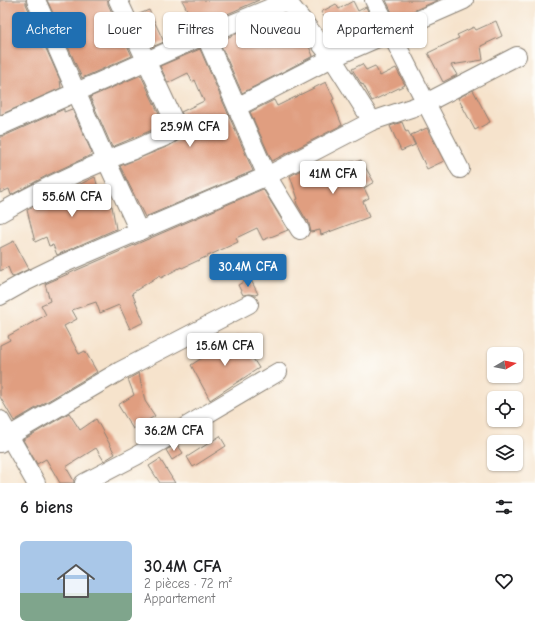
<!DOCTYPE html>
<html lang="fr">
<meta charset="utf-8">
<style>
:root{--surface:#fff;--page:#f6f6f6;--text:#202124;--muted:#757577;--line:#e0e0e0;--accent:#1f6fb2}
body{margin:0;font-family:"Comic Neue",sans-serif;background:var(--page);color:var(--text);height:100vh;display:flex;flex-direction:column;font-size:15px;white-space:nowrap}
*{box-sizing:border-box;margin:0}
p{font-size:13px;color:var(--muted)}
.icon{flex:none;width:22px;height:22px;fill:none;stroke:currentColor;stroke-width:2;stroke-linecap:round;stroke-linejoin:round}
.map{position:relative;height:483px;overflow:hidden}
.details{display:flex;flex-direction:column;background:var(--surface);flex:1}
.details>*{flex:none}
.top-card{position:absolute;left:12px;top:12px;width:511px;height:36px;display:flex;gap:8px}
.needle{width:26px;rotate:80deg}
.fabs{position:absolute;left:487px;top:347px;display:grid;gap:8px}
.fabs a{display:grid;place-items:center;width:36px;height:36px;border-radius:6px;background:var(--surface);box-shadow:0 1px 3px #0004;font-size:20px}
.price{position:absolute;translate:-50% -34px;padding:0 9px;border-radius:4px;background:#fff;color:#222;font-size:13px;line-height:26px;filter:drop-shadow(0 1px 2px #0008)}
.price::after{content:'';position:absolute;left:50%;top:24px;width:12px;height:9px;margin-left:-6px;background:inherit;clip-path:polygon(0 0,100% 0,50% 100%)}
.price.active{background:var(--accent);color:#fff}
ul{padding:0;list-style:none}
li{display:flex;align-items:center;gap:12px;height:100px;padding:0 20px}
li+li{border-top:1px solid var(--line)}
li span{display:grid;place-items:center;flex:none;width:112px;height:80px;border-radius:6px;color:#555}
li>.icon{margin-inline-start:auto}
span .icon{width:48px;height:48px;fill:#fffc;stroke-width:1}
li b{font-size:17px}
h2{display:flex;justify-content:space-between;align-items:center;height:48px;padding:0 20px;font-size:17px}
.tag{padding:0 14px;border-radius:6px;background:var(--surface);box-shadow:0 1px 3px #0004;font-size:14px;line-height:36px}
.tag.active{background:var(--accent);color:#fff}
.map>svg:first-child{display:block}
.building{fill:#e09e80}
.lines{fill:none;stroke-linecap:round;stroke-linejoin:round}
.minor-casing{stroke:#898074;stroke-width:20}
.minor{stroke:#fff;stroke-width:18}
</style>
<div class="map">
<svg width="535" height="483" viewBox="0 0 535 483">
<rect width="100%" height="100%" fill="#fdfcf7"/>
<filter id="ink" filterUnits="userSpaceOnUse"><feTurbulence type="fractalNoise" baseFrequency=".025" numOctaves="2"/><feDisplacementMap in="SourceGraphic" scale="8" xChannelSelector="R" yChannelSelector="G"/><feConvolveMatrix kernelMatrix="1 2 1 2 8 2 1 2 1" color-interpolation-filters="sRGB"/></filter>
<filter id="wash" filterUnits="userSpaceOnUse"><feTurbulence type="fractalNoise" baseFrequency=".012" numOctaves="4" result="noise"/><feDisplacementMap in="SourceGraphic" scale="16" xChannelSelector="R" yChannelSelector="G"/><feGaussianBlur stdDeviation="0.9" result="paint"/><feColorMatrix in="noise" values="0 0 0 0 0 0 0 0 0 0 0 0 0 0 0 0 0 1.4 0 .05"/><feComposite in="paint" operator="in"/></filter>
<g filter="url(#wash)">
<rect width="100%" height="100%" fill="#f6e3cc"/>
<g id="blocks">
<!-- building -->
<g class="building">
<polygon points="0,0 26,0 26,4 60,80 61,88 0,115"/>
<polygon points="47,0 108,0 108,4 132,56 82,78"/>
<polygon points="182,0 259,0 196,28"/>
<polygon points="386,0 438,0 395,19"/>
<polygon points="353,1 358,11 366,7 375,26 337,44 334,38 336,37 321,12 336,4 339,9"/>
<polygon points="149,10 164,42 152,47 137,15"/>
<polygon points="284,14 308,44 313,56 242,93 219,41"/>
<polygon points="496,21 502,36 481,46 483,60 451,65 457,75 443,82 428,53 459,38 457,35 474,27 476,30"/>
<polygon points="200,49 253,171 145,217 120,166 169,146 179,140 183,135 186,129 186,121 181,112 204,101 195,80 192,82 188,73 168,83 160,66"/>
<polygon points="362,64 366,70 375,66 380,76 396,68 405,85 372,101 363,84 362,85 352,69"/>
<polygon points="141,75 164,125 112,147 90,97"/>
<polygon points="326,82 334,99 332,100 342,125 272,161 250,112 274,100 277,106"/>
<polygon points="473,90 490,122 475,130 458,98"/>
<polygon points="64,109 64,112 72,109 92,153 89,155 89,156 48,175 11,195 9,189 0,193 0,136 4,136"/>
<polygon points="402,122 406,132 408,131 415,145 401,151 390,126"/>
<polygon points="427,128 444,161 427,169 411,135"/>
<polygon points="361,160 374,182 364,188 369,198 363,201 369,217 321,235 320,230 311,232 308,220 307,221 297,204 296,200 298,199 290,176 299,171 315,167 316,172 339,162 341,167 353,161 354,163"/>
<polygon points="95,177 100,195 102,194 105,206 107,205 108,207 112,206 116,229 57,255 53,245 49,246 46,237 35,242 27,210"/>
<polygon points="263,189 288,230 263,240 257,228 236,238 238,242 182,268 181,267 161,278 160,275 132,293 144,322 130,329 119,305 100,313 96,302 72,310 77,319 64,326 79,354 85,351 97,372 14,421 0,397 0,345 10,340 8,336 46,315 41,305 50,301 45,284"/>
<polygon points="14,241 29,269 12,277 8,267 0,271 0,248"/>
<polygon points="250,278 258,294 255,295 249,294 243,295 238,285"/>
<polygon points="238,335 259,368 210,400 191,365"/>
<polygon points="139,373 145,401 155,416 133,429 118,405 134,395 128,379"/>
<polygon points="69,413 80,430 96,419 115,454 104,461 96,448 66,467 74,481 74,483 60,483 46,459 37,464 23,440"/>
<polygon points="220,436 226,446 193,467 187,457"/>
<polygon points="177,444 183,453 172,460 166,450"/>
<polygon points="160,459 175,483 160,483 149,466"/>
</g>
</g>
</g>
<g filter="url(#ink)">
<use href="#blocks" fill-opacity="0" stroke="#898074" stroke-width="1"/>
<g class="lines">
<defs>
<g id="minor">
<polyline points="36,0 106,160 139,231"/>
<polyline points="205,35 267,176 300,230"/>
<polyline points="237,107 332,58 464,0"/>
<polyline points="0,126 205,35 287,1 332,58 372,121"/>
<polyline points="460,169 426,103 517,56"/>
<path d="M0,213C34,193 70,175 107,160C121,154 136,150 149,143C158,139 174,136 176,125L118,0"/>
<polyline points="0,296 25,282 60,265 267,176 372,121 426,103 374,0"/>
<polyline points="0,420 36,483"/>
<polyline points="0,443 9,436 120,371 249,304"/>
<polyline points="84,483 136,456 278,372"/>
</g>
</defs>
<!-- minor casing -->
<use href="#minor" class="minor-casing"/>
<!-- minor -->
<use href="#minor" class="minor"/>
</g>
</g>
</svg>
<div class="fabs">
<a><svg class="needle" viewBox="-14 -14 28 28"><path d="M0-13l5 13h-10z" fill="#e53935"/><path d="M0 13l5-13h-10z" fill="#757577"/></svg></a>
<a><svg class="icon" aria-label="locate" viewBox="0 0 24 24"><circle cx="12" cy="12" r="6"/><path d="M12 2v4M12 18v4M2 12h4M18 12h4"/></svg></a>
<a><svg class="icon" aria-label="layers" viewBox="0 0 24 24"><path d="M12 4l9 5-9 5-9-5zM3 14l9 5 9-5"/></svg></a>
</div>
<b class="price" style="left:190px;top:148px">25.9M CFA</b>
<b class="price" style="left:333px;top:195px">41M CFA</b>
<b class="price" style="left:72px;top:218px">55.6M CFA</b>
<b class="price active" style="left:248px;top:288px">30.4M CFA</b>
<b class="price" style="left:225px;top:367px">15.6M CFA</b>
<b class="price" style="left:174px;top:452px">36.2M CFA</b>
<div class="top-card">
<a class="tag active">Acheter</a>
<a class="tag">Louer</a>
<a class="tag">Filtres</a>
<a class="tag">Nouveau</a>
<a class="tag">Appartement</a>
</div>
</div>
<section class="details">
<h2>6 biens<svg class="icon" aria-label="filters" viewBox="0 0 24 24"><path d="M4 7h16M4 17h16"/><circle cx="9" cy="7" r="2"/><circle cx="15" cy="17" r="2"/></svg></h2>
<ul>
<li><span style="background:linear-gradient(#a9c7e8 65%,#7fa58c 0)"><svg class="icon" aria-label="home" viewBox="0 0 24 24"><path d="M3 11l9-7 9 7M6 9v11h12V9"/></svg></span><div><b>30.4M CFA</b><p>2 pièces · 72 m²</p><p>Appartement</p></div><svg class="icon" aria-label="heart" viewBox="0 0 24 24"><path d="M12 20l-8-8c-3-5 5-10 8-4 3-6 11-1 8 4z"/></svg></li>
</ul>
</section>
